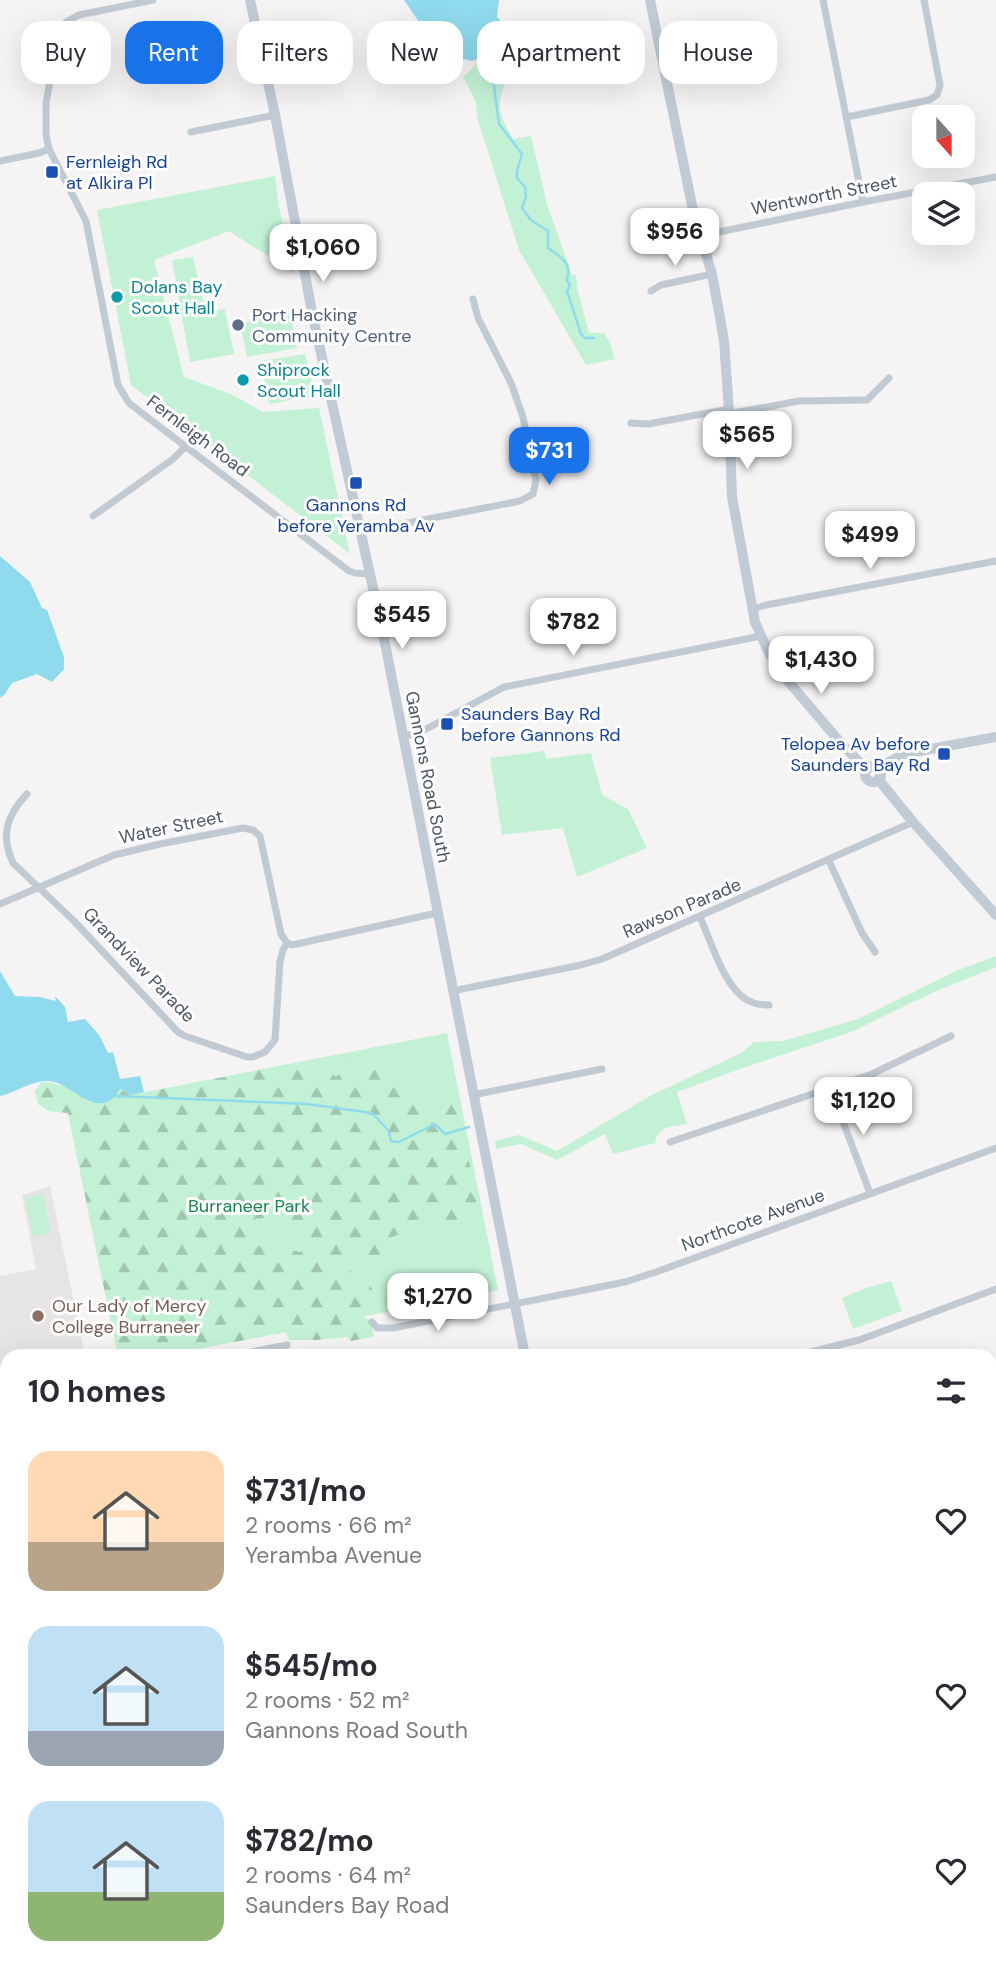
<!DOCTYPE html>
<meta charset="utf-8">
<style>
:root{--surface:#fff;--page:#f2f2f3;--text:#2b2b33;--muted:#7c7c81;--accent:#1a73e8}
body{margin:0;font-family:"DM Sans",sans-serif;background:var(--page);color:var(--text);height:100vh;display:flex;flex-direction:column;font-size:26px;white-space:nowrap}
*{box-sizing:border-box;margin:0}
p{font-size:23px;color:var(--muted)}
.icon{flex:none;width:38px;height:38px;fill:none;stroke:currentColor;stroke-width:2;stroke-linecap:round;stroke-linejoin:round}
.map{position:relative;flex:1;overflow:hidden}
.side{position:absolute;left:0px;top:1349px;width:998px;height:625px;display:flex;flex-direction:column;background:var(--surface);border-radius:21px 21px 0 0;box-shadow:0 7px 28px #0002}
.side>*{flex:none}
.top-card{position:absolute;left:21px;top:21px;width:956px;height:63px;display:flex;gap:14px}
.needle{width:46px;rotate:159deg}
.controls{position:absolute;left:912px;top:105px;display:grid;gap:14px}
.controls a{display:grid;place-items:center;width:63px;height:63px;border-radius:14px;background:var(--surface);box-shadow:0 7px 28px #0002;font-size:35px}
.price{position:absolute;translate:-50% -60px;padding:0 16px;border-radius:14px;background:#fff;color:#222;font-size:23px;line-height:46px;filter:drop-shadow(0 2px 4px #0008)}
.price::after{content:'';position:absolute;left:50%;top:42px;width:21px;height:16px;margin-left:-10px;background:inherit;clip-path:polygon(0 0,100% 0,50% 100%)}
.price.current{background:var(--accent);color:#fff}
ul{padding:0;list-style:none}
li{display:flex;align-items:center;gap:21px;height:175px;padding:0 28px}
li span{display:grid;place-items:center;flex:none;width:196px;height:140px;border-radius:21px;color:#555}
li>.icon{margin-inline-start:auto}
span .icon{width:84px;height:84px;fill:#fffc;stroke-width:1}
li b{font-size:30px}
h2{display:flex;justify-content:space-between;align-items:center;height:84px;padding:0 28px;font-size:30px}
.pill{padding:0 24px;border-radius:21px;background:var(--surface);box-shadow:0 7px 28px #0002;font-size:24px;line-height:63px}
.pill.current{background:var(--accent);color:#fff}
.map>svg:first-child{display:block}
.education{fill:#e6e4e5}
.green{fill:#c3f1d5}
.forest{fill:url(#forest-firs);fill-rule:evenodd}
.water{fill:#90daee}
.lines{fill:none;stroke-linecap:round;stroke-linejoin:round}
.stream{stroke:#90daee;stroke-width:2.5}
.street{stroke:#c1cad2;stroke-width:7}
.secondary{stroke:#c1cbd6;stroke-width:10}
.transit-dot{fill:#1a4fb4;stroke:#fff;stroke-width:2.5}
.culture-dot{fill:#0f9aa8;stroke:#fff;stroke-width:2.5}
.service-dot{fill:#5c6f8a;stroke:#fff;stroke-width:2.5}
.education-dot{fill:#8d6e63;stroke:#fff;stroke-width:2.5}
.labels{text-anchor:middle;stroke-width:6;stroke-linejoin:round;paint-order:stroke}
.transit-label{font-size:18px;fill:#164399;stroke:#fff;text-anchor:start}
.street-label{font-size:18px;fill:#4a5661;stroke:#fff}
.culture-label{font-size:18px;fill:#0d838f;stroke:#fff;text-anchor:start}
.service-label{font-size:18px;fill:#4e5e75;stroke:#fff;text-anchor:start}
.park-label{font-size:18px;fill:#17864f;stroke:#fff}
.education-label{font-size:18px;fill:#785e54;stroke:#fff;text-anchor:start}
</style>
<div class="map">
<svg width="996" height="1973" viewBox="0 0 996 1973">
<defs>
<pattern id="forest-firs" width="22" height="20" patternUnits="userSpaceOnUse" patternTransform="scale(1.75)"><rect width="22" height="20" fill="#c3f1d5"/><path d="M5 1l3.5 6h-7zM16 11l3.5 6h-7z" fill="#a0c6b0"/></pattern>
</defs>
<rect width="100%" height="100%" fill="#f5f3f3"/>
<!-- education -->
<polygon class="education" points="50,1186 85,1356 7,1356 7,1387 0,1388 0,1276 36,1269 22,1195"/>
<!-- green -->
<g class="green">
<path d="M484,57L506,79C496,110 498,111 513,139L531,136L547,204L572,275H576L578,291L589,333H604L610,343L615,359L586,365L519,250L477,117L476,102L463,77Z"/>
<polygon points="275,176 279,207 294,273 229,231 154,260 184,377 233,395 263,412 319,408 350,554 131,385 97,210"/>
<polygon points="193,257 203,301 210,300 212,311 225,309 234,354 190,362 172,260"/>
<polygon points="290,313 297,348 247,357 240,323"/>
<polygon points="305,354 315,396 269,404 261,361"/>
<polygon points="544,751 546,759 591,753 602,795 628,809 647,848 577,877 563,828 502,835 490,758"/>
<path d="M996,956V967L936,991L851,1032L737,1070L677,1092L687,1124C672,1127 658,1125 655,1143L613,1154L605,1134L557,1160L521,1144L496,1149L495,1141L519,1135L557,1151L650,1096L741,1053L754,1042L783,1041L858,1019L956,971Z"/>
<polygon points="447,1033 498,1290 162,1356 118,1356 68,1113 49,1111 38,1104 35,1091 61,1085 131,1095"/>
<polygon points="43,1194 51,1233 33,1237 25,1198"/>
<polygon points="891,1281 902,1311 853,1329 842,1298 866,1288"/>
</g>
<!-- forest -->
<path class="forest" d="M349,1062L366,1065L373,1070L385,1068L405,1077L414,1098L423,1103L446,1097L456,1111L471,1170L468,1179C477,1186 477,1201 476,1211L466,1208L461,1219L447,1227L439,1223L426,1230L419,1239C415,1237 407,1234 402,1234C385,1235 378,1255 389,1267L381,1277L365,1269L361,1262L365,1254L363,1246L351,1249L347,1260L351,1272L367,1280L373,1291C371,1300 362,1304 361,1312L365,1318L370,1320L374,1335L372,1337L351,1341L347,1337L316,1340H289L286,1332L162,1356H118L68,1113L49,1111L38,1104L35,1091L41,1082C71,1080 100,1125 120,1089L131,1095L285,1065C296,1071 303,1064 315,1065C324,1065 329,1072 336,1077ZM283,1216L289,1225L299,1229L294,1234L300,1239H305L309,1245L300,1252L286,1248L255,1246L249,1239L257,1231L254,1219Z"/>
<!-- water -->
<g class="water">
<polygon points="404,0 499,0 497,17 503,23 510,25 509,49 507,58 499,59 497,61 484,57 472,61 463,59 426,32"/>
<polygon points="0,556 30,582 42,608 47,610 64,657 64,669 52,682 37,674 12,683 5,694 0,698"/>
<path d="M0,971L15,996L40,997L56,1001L55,996L65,1007L68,1022L85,1019L99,1035L108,1053L113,1052L120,1079L140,1076L144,1092L131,1095L120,1089C99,1125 73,1082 48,1081C32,1080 15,1093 0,1096Z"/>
</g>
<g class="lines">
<!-- stream -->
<g class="stream">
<path d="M484,57L494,86L499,124L522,154L517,171V178L525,187L526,197L522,208L531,220L548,231V248C562,259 572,261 567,281L570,285L567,291L581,334L585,338H594"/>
<polyline points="116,1096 307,1104 372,1113 389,1131 391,1141 399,1142 435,1124 445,1134 469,1127"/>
</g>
<!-- street -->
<g class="street">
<polyline points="153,0 79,15 66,22 59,33 46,103 46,135 49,149 86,221 118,385 129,403 147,417 349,571 355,573 369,574"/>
<polyline points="823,0 863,202"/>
<polyline points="847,117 929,100 937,95 940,85 924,0"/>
<polyline points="191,132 275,115"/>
<polyline points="0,161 39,153 49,149"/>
<polyline points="700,236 863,202 996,177"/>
<polyline points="651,291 661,285 712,274"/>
<polyline points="631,423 648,424 724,410 733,413 799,401 867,400 889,378"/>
<polyline points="93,516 173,459 186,446"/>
<polyline points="361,532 520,501 533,494 536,480 523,417 511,383 478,318 473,299"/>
<polyline points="751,610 766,605 996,561"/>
<polyline points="402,736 417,734 504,687 761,636"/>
<path d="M27,794C7,815 0,835 13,863L74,921L178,1032L185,1036L247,1057H253L265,1052L275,1040L280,961L283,950L287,943"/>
<polyline points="829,861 862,933 875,952"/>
<polyline points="0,904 114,855 160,844 243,828 253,830 260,836 281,934 287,943 292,945 437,913"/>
<path d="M700,917C711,941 724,987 747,1000C754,1004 762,1005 769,1005"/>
<polyline points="452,991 581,965 602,959 913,822"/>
<polyline points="831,1090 870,1193"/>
<polyline points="473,1095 602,1069"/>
<polyline points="670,1142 872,1074 951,1036"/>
<polyline points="372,1322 377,1328 393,1328 625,1282 656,1272 996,1148"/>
<polyline points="230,1356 287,1345"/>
<polyline points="794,1356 859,1340 996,1289"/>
<polyline points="0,1403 7,1401"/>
<polyline points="0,1765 7,1764"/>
<polyline points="0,1910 7,1909"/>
<polyline points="378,1967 379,1973"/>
<polyline points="502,1967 503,1973"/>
<polyline points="209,1973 239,1967"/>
</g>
<!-- secondary -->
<g class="secondary">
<polyline points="250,0 275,115 313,317 383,633 525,1356"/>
<polyline points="650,0 694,215 712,274 719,312 724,341 729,411 732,497 755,622 768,651 781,673 840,742 860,763 868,768"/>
<circle cx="873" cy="774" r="8"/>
<polyline points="878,768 904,754 996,737"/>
<polyline points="878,779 913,822 996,915"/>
<polyline points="990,1445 996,1444"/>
<polyline points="0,1456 7,1490"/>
<polyline points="0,1637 7,1635"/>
<polyline points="104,1967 105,1973"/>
<polyline points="648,1967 649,1973"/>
<polyline points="952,1973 957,1973"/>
</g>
</g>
<!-- markers -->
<g class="transit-dot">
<rect x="45" y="165" width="14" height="14" rx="3.5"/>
<rect x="349" y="476" width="14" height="14" rx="3.5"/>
<rect x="440" y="717" width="14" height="14" rx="3.5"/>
<rect x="937" y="747" width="14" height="14" rx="3.5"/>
</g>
<g class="culture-dot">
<circle cx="117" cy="297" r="7"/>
<circle cx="243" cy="380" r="7"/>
</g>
<circle class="service-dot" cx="238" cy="325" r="7"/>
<circle class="education-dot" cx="38" cy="1316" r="7"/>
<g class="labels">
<!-- transit labels -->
<g class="transit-label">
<text x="66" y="168">Fernleigh Rd<tspan x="66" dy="21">at Alkira Pl</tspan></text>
<text x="356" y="511" text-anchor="middle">Gannons Rd<tspan x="356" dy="21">before Yeramba Av</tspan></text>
<text x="461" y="720">Saunders Bay Rd<tspan x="461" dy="21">before Gannons Rd</tspan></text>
<text x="930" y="750" text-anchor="end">Telopea Av before<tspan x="930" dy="21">Saunders Bay Rd</tspan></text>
</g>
<!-- street labels -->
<g class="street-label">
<text transform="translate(824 195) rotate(-11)" y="6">Wentworth Street</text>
<text transform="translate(198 436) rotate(37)" y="6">Fernleigh Road</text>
<text transform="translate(428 777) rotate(79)" y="6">Gannons Road South</text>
<text transform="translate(171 827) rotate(-12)" y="6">Water Street</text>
<text transform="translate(682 908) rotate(-23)" y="6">Rawson Parade</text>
<text transform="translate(139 965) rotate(46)" y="6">Grandview Parade</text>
<text transform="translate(753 1220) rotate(-20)" y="6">Northcote Avenue</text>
</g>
<!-- culture labels -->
<g class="culture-label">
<text x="131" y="293">Dolans Bay<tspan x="131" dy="21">Scout Hall</tspan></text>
<text x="257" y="376">Shiprock<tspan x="257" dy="21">Scout Hall</tspan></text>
</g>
<!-- service labels -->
<g class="service-label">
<text x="252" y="321">Port Hacking<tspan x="252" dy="21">Community Centre</tspan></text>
</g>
<!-- park labels -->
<g class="park-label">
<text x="249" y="1212">Burraneer Park</text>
</g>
<!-- education labels -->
<g class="education-label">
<text x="52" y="1312">Our Lady of Mercy<tspan x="52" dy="21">College Burraneer</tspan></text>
</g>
</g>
</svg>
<div class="controls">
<a><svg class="needle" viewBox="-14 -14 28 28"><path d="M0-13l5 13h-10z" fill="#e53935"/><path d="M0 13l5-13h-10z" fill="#7c7c81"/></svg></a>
<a><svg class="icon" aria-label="layers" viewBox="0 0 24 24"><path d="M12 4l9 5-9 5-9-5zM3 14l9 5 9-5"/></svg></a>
</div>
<b class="price" style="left:675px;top:268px">$956</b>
<b class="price" style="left:323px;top:284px">$1,060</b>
<b class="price" style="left:747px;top:471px">$565</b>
<b class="price current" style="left:549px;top:487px">$731</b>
<b class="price" style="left:870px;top:571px">$499</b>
<b class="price" style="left:402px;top:651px">$545</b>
<b class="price" style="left:573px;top:658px">$782</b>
<b class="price" style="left:821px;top:696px">$1,430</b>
<b class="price" style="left:863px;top:1137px">$1,120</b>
<b class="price" style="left:438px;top:1333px">$1,270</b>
<div class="top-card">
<a class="pill">Buy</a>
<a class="pill current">Rent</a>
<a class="pill">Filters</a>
<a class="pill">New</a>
<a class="pill">Apartment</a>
<a class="pill">House</a>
</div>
<section class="side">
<h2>10 homes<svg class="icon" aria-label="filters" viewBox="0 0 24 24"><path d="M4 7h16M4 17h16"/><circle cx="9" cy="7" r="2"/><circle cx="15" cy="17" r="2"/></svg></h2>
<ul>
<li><span style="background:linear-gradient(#ffd9b3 65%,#b9a48a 0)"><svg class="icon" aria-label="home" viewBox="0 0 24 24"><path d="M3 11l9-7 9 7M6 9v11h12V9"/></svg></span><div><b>$731/mo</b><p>2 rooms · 66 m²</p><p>Yeramba Avenue</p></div><svg class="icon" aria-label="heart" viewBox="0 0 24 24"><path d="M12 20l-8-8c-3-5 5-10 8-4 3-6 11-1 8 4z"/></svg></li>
<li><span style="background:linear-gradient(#bfe0f5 75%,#9aa5b1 0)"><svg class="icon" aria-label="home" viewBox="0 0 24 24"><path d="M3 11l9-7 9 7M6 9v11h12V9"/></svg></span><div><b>$545/mo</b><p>2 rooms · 52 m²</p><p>Gannons Road South</p></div><svg class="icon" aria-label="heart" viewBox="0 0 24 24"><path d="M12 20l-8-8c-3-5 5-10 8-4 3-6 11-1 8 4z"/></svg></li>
<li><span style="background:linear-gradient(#bfe0f5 65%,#8fb573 0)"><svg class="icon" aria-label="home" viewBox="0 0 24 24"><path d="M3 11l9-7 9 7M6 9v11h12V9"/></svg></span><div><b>$782/mo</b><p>2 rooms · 64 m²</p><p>Saunders Bay Road</p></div><svg class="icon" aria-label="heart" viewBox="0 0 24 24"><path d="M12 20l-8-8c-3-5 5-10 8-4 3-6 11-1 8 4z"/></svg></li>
</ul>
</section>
</div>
